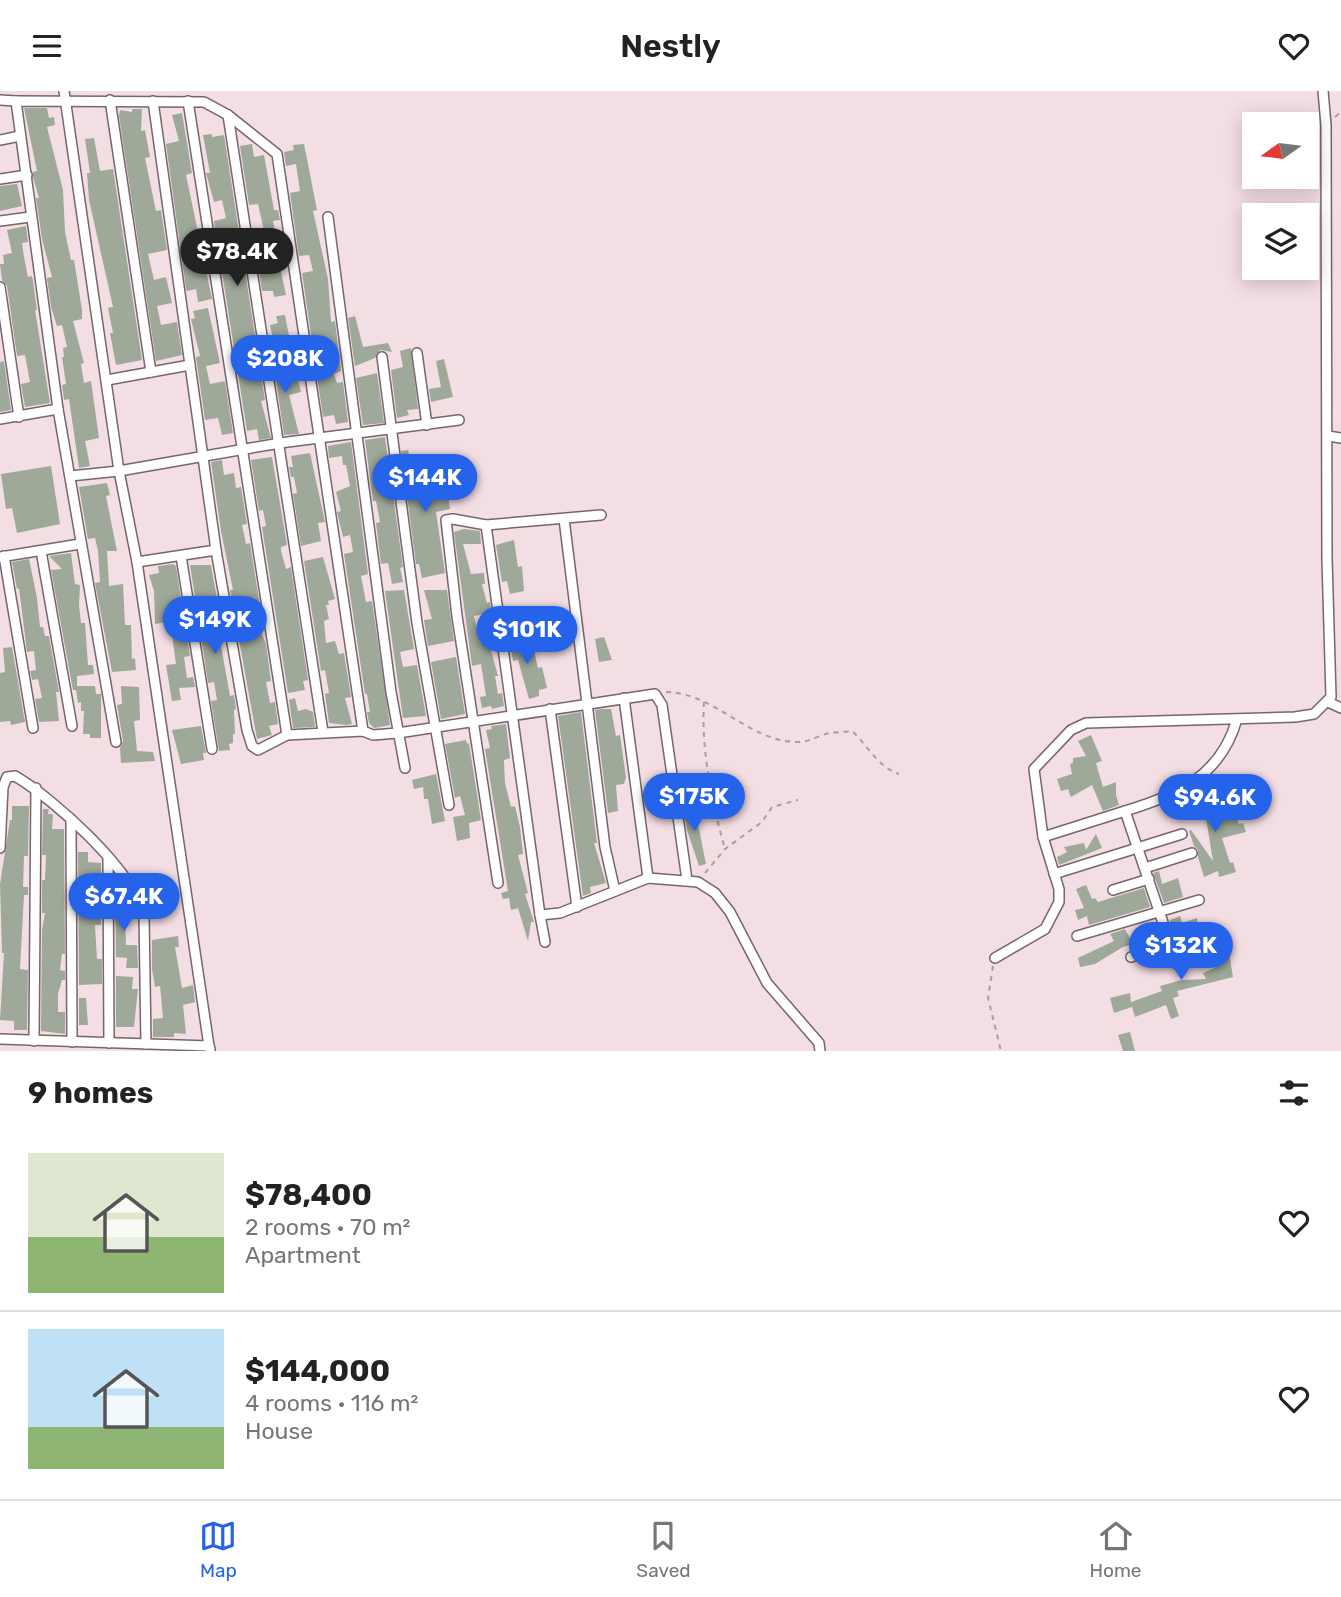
<!DOCTYPE html>
<meta charset="utf-8">
<style>
:root{--surface:#fff;--page:#f2f2f2;--text:#222;--muted:#767676;--line:#e0e0e0;--accent:#2563eb}
body{margin:0;font-family:Rubik,sans-serif;background:var(--page);color:var(--text);height:100vh;display:flex;flex-direction:column;font-size:26px;white-space:nowrap}
*{box-sizing:border-box;margin:0}
p{font-size:23px;color:var(--muted)}
.icon{flex:none;width:38px;height:38px;fill:none;stroke:currentColor;stroke-width:2;stroke-linecap:round;stroke-linejoin:round}
.map{position:relative;height:960px;overflow:hidden}
.sheet{display:flex;flex-direction:column;background:var(--surface);flex:1}
.sheet>*{flex:none}
.needle{width:46px;rotate:256deg}
.fabs{position:absolute;left:1242px;top:21px;display:grid;gap:14px}
.fabs a{display:grid;place-items:center;width:77px;height:77px;border-radius:0px;background:var(--surface);box-shadow:0 4px 18px #0003;font-size:35px}
.price{position:absolute;translate:-50% -60px;padding:0 16px;border-radius:24px;background:var(--accent);color:#fff;font-size:23px;line-height:46px;filter:drop-shadow(0 2px 4px #0008)}
.price::after{content:'';position:absolute;left:50%;top:42px;width:21px;height:16px;margin-left:-10px;background:inherit;clip-path:polygon(0 0,100% 0,50% 100%)}
.price.current{background:#222;color:#fff}
ul{padding:0;list-style:none}
li{display:flex;align-items:center;gap:21px;height:175px;padding:0 28px}
li+li{border-top:2px solid var(--line)}
li span{display:grid;place-items:center;flex:none;width:196px;height:140px;border-radius:0px;color:#555}
li>.icon{margin-inline-start:auto}
span .icon{width:84px;height:84px;fill:#fffc;stroke-width:1}
li b{font-size:30px}
h2{display:flex;justify-content:space-between;align-items:center;height:84px;padding:0 28px;font-size:30px}
header{display:flex;justify-content:space-between;align-items:center;height:91px;padding:0 28px;background:var(--surface);font-size:32px;font-weight:600}
.menu{display:flex;justify-content:space-around;align-items:center;height:98px;border-top:2px solid var(--line);background:var(--surface);font-size:19px;color:var(--muted)}
.menu a{display:grid;justify-items:center;gap:4px}
.menu .current{color:var(--accent)}
.map>svg:first-child{display:block}
.building{fill:#9fa999}
.lines{fill:none;stroke-linecap:round;stroke-linejoin:round}
.minor-casing{stroke:#77656b;stroke-width:12}
.path{stroke:#ac9ca1;stroke-width:2;stroke-dasharray:5 5;stroke-linecap:butt}
.minor{stroke:#fff;stroke-width:9}
</style>
<header><svg class="icon" aria-label="menu" viewBox="0 0 24 24"><path d="M4 6h16M4 12h16M4 18h16"/></svg>Nestly<svg class="icon" aria-label="heart" viewBox="0 0 24 24"><path d="M12 20l-8-8c-3-5 5-10 8-4 3-6 11-1 8 4z"/></svg></header>
<div class="map">
<svg width="1341" height="960" viewBox="0 0 1341 960">
<rect width="100%" height="100%" fill="#f3dee4"/>
<!-- building -->
<g class="building">
<polygon points="24,17 47,17 49,27 54,26 55,34 47,36 63,99 65,141 71,169 74,169 82,219 82,228 73,230 84,272 81,273 84,292 91,290 99,347 85,350 90,375 79,377 69,308 64,309 62,294 66,293 62,266 64,266 63,257 67,256 62,234 57,235 51,216 47,187 52,186 42,148 36,107 39,107 33,86 33,81 37,80"/>
<polygon points="132,18 142,18 141,40 145,39 150,66 145,67 156,120 161,119 167,159 148,163 154,189 166,186 172,212 157,215 161,234 177,231 182,264 156,270 119,25 120,19 132,21"/>
<polygon points="182,22 192,82 186,84 212,208 198,211 196,198 187,200 186,198 166,53 179,50 172,24"/>
<polygon points="212,43 212,46 224,44 265,309 261,310 271,347 259,349 257,338 247,340 214,130 226,127 222,109 214,111 206,82 210,82 203,44"/>
<polygon points="94,47 100,80 113,78 142,269 116,274 110,242 113,242 108,217 113,216 89,109 87,82 90,82 85,48"/>
<polygon points="252,53 254,66 264,64 274,119 278,119 280,129 273,130 278,157 284,156 286,168 285,171 279,172 286,204 274,206 273,200 262,200 255,152 261,151 260,145 265,144 258,113 249,114 240,55"/>
<polygon points="304,53 317,119 313,120 328,188 331,231 335,230 341,280 334,283 337,292 343,291 348,331 336,333 334,324 323,326 302,182 313,180 309,164 299,165 290,102 300,100 296,73 286,75 284,61 294,59 293,54"/>
<polygon points="17,93 22,115 0,120 0,95"/>
<polygon points="26,135 28,151 22,152 24,166 28,186 32,185 33,190 37,219 35,219 50,312 25,316 21,293 30,291 25,264 17,265 7,195 2,189 0,173 4,173 3,164 12,162 7,139"/>
<polygon points="208,217 220,272 206,275 210,293 225,290 233,342 222,344 218,327 205,329 196,266 200,265 191,228 195,227 193,220"/>
<polygon points="285,224 290,250 274,254 270,234 278,232 276,225"/>
<polygon points="355,225 363,256 388,252 392,261 380,259 375,267 355,275 348,227"/>
<polygon points="278,254 285,292 298,289 301,301 289,304 299,343 284,344 271,255"/>
<polygon points="411,257 418,318 407,319 409,324 397,327 391,279 403,276 400,260"/>
<polygon points="444,268 453,306 431,311 429,298 441,296 436,270"/>
<polygon points="4,270 11,319 0,321 0,271"/>
<polygon points="377,282 384,332 363,334 356,287"/>
<polygon points="385,346 403,476 400,477 403,491 392,493 388,472 381,473 376,432 380,431 376,410 373,410 365,349"/>
<polygon points="351,351 368,483 361,485 366,511 372,510 390,634 380,636 374,637 369,632 367,621 370,621 367,603 365,603 344,463 353,461 350,444 343,446 337,421 341,420 336,401 350,395 346,374 343,374 342,365 329,367 328,355"/>
<polygon points="408,359 413,380 426,363 437,372 430,386 433,401 447,399 450,418 436,421 445,482 422,487 419,473 416,473 401,360"/>
<polygon points="310,362 325,431 318,432 321,450 301,455 293,403 297,402 294,386 291,386 289,376 293,376 291,365"/>
<polygon points="272,366 287,454 281,456 281,460 286,478 291,476 308,589 303,590 305,599 288,602 262,436 266,435 263,419 259,420 251,369"/>
<polygon points="222,369 224,384 234,382 236,397 241,396 247,433 242,434 246,453 250,452 260,515 255,515 257,525 247,526 251,545 262,543 266,553 271,590 266,591 270,612 275,611 278,633 269,635 272,644 257,648 230,499 233,499 221,440 211,371"/>
<polygon points="51,375 60,433 17,442 12,417 6,418 1,383"/>
<polygon points="107,392 110,404 106,405 117,460 107,460 109,495 123,493 125,534 131,534 132,568 135,567 136,579 112,581 95,492 100,491 98,460 95,447 88,448 79,396"/>
<polygon points="464,438 480,440 481,453 463,453 471,483 484,482 485,493 482,493 487,512 490,511 491,522 474,525 480,552 491,549 493,559 491,559 498,585 495,585 498,603 502,602 504,615 492,618 491,615 482,617 480,606 486,605 481,573 472,575 454,441"/>
<polygon points="514,449 518,476 522,475 524,500 510,503 507,490 502,491 496,454"/>
<polygon points="71,462 75,493 80,494 79,514 81,532 85,532 88,574 93,574 94,583 77,585 77,595 95,595 96,603 101,603 101,647 90,647 90,643 83,643 84,620 81,620 81,611 78,612 76,599 73,599 51,479 62,478 49,465"/>
<polygon points="323,466 335,508 328,510 329,514 326,514 329,528 324,530 326,552 335,550 339,563 344,562 351,606 345,607 352,633 346,634 329,632 325,603 329,602 325,579 321,580 304,470"/>
<polygon points="29,468 37,507 40,536 43,536 45,545 49,545 59,601 56,601 59,630 39,631 35,608 42,607 38,588 32,589 30,580 36,579 34,560 27,561 19,497 17,498 12,471"/>
<polygon points="173,473 176,475 182,514 182,534 185,534 190,565 184,566 187,587 193,586 195,596 179,597 181,609 172,610 166,574 176,573 170,530 155,533 154,500 149,484 159,482 158,475"/>
<polygon points="190,474 211,474 221,530 219,531 220,549 230,605 234,604 236,618 234,619 235,643 233,643 233,652 229,653 230,659 219,660 211,610 217,609 214,591 208,592 199,532 208,531 206,510 196,512"/>
<polygon points="404,499 414,558 400,561 403,576 417,574 426,625 403,627 385,500"/>
<polygon points="424,499 447,499 454,550 428,555 424,529 432,528"/>
<polygon points="515,536 520,556 533,556 538,577 542,576 547,597 539,599 539,605 529,608 518,569 513,570 507,538"/>
<polygon points="604,546 612,569 599,571 595,548"/>
<polygon points="12,556 25,631 11,634 10,630 0,631 0,582 5,581 3,557"/>
<polygon points="456,566 465,623 441,628 431,571"/>
<polygon points="121,595 139,596 140,629 134,630 137,660 153,661 155,670 121,672 120,657 123,650 117,614 122,613"/>
<polygon points="295,607 298,620 306,618 313,621 315,636 293,637 289,609"/>
<polygon points="602,618 611,618 616,645 620,644 626,686 624,693 616,694 618,720 608,722 595,619"/>
<polygon points="581,621 597,752 594,752 606,792 590,796 591,802 583,805 558,625"/>
<polygon points="506,633 510,667 504,669 505,692 511,716 515,715 520,736 523,763 518,764 528,802 525,803 534,831 531,831 528,850 518,817 511,819 509,807 503,808 501,802 508,800 485,658 490,657 486,639 492,638 491,635"/>
<polygon points="201,635 206,662 203,662 204,669 181,673 172,639"/>
<polygon points="1091,644 1102,670 1096,672 1103,696 1116,691 1116,704 1119,714 1103,720 1092,694 1071,706 1068,698 1061,700 1057,688 1072,683 1070,673 1073,672 1073,667 1086,665 1078,650"/>
<polygon points="466,649 467,653 469,652 481,729 469,732 470,747 457,750 453,726 465,724 460,705 455,707 445,653"/>
<polygon points="436,683 445,730 432,733 428,708 424,708 423,696 414,698 412,689"/>
<polygon points="1212,701 1214,719 1231,711 1239,733 1243,732 1246,741 1222,747 1230,772 1233,771 1236,781 1219,786 1218,780 1204,786 1198,766 1198,759 1194,755 1189,740 1191,739 1213,770 1204,715 1187,719 1184,707"/>
<polygon points="694,713 706,773 699,775 687,739 683,714"/>
<polygon points="12,715 29,715 28,765 24,765 23,796 28,796 28,804 24,804 20,878 28,879 27,939 14,939 14,930 0,929 4,862 2,862 0,793 10,729 12,729"/>
<polygon points="43,718 49,718 48,723 53,723 52,738 64,738 65,863 62,863 60,879 65,880 65,889 62,889 58,903 58,921 65,921 65,943 41,940 42,839 45,822 42,822 42,789 45,789 46,764 42,764"/>
<polygon points="1096,743 1102,757 1059,774 1057,766 1067,761 1064,756 1084,752 1086,759"/>
<polygon points="78,761 88,761 88,771 101,772 101,834 95,834 97,868 102,868 102,893 79,894"/>
<polygon points="1159,780 1162,793 1178,787 1183,806 1164,812 1153,782"/>
<polygon points="1086,794 1092,808 1095,807 1098,811 1144,797 1150,816 1089,834 1087,825 1078,829 1075,819 1084,817 1076,798"/>
<polygon points="115,800 126,801 124,815 130,815 129,826 125,826 126,854 137,854 138,877 126,877 127,867 116,866"/>
<polygon points="1180,825 1182,832 1197,827 1198,839 1175,846 1170,829"/>
<polygon points="1125,838 1133,853 1123,856 1095,873 1080,876 1078,867 1114,850 1110,843"/>
<polygon points="1226,844 1233,886 1177,900 1179,905 1173,907 1179,925 1171,928 1166,914 1135,926 1132,916 1114,922 1110,907 1130,902 1131,911 1162,900 1160,895 1182,889 1206,888 1203,882 1217,876 1213,857 1188,864 1189,867 1183,869 1180,859"/>
<polygon points="178,845 179,856 175,856 182,897 193,894 195,911 183,914 186,943 174,942 174,946 153,946 153,928 163,927 160,895 155,896 152,878 152,849"/>
<polygon points="116,885 133,886 132,898 138,898 134,936 116,936"/>
<polygon points="79,907 86,907 88,934 79,934"/>
<polygon points="1130,941 1135,960 1123,960 1118,944"/>
</g>
<g class="lines">
<defs>
<g id="minor">
<polyline points="64,0 119,380 137,471 209,955"/>
<polyline points="0,9 16,10"/>
<polyline points="110,9 151,281"/>
<polyline points="153,10 216,459 247,639 252,655 258,659 287,644 363,640 373,644 398,642 655,603 662,614 687,789"/>
<polyline points="188,10 287,644"/>
<polyline points="228,24 323,641"/>
<polyline points="0,49 20,45"/>
<polyline points="0,88 27,84"/>
<polyline points="328,126 391,601 405,677"/>
<polyline points="0,130 30,126"/>
<polyline points="0,196 19,326"/>
<polyline points="417,262 427,334"/>
<polyline points="382,266 417,532 449,714"/>
<polyline points="107,289 190,274"/>
<polyline points="0,328 58,318"/>
<polyline points="1328,345 1341,347"/>
<polyline points="70,385 119,380 280,352 459,329"/>
<polyline points="564,428 605,756 615,800"/>
<polyline points="486,434 540,824 560,822 648,787 698,791 715,802 730,821 767,892 819,952 820,960"/>
<polyline points="41,460 72,635"/>
<polyline points="4,465 33,637"/>
<polyline points="181,465 212,658"/>
<polyline points="0,466 80,453"/>
<polyline points="137,471 216,459"/>
<polyline points="624,607 648,787"/>
<polyline points="1328,611 1341,617"/>
<polyline points="550,618 577,816"/>
<polyline points="116,651 58,318 16,10 204,11 228,24 277,63 363,640"/>
<polyline points="71,730 72,951"/>
<polyline points="1043,746 1125,720"/>
<path d="M0,757L3,696L7,686L15,685C54,708 133,779 144,824L146,953"/>
<polyline points="108,766 109,952"/>
<polyline points="1145,777 1192,762"/>
<polyline points="1054,783 1182,743"/>
<polyline points="498,792 457,525 446,429 453,428 486,434 601,424"/>
<polyline points="1113,799 1149,788"/>
<polyline points="540,824 545,851"/>
<polyline points="1077,845 1199,809"/>
<polyline points="1131,866 1207,844"/>
<polyline points="995,867 1045,838 1059,811 1059,798 1043,746 1034,678 1071,639 1086,632 1295,626 1314,623 1331,606 1327,468 1326,34 1323,0"/>
<path d="M1177,873L1125,720C1178,704 1221,685 1237,628"/>
<polyline points="0,948 209,955 210,958"/>
<polyline points="34,950 36,697"/>
</g>
</defs>
<!-- minor casing -->
<use href="#minor" class="minor-casing"/>
<!-- path -->
<g class="path">
<polyline points="1335,26 1341,21"/>
<path d="M666,601C716,602 748,651 798,651C810,651 819,644 830,642C837,641 845,641 852,640C868,655 878,676 899,683"/>
<path d="M704,611C701,659 712,712 725,758"/>
<polyline points="705,782 725,758 762,731 772,716 798,709"/>
<polyline points="993,875 988,907 1001,960"/>
</g>
<!-- minor -->
<use href="#minor" class="minor"/>
</g>
</svg>
<div class="fabs">
<a><svg class="needle" viewBox="-14 -14 28 28"><path d="M0-13l5 13h-10z" fill="#e53935"/><path d="M0 13l5-13h-10z" fill="#767676"/></svg></a>
<a><svg class="icon" aria-label="layers" viewBox="0 0 24 24"><path d="M12 4l9 5-9 5-9-5zM3 14l9 5 9-5"/></svg></a>
</div>
<b class="price current" style="left:237px;top:197px">$78.4K</b>
<b class="price" style="left:285px;top:304px">$208K</b>
<b class="price" style="left:425px;top:423px">$144K</b>
<b class="price" style="left:215px;top:565px">$149K</b>
<b class="price" style="left:527px;top:575px">$101K</b>
<b class="price" style="left:694px;top:742px">$175K</b>
<b class="price" style="left:1215px;top:743px">$94.6K</b>
<b class="price" style="left:124px;top:842px">$67.4K</b>
<b class="price" style="left:1181px;top:891px">$132K</b>
</div>
<section class="sheet">
<h2>9 homes<svg class="icon" aria-label="filters" viewBox="0 0 24 24"><path d="M4 7h16M4 17h16"/><circle cx="9" cy="7" r="2"/><circle cx="15" cy="17" r="2"/></svg></h2>
<ul>
<li><span style="background:linear-gradient(#dfe7d0 60%,#8fb573 0)"><svg class="icon" aria-label="home" viewBox="0 0 24 24"><path d="M3 11l9-7 9 7M6 9v11h12V9"/></svg></span><div><b>$78,400</b><p>2 rooms · 70 m²</p><p>Apartment</p></div><svg class="icon" aria-label="heart" viewBox="0 0 24 24"><path d="M12 20l-8-8c-3-5 5-10 8-4 3-6 11-1 8 4z"/></svg></li>
<li><span style="background:linear-gradient(#bfe0f5 70%,#8fb573 0)"><svg class="icon" aria-label="home" viewBox="0 0 24 24"><path d="M3 11l9-7 9 7M6 9v11h12V9"/></svg></span><div><b>$144,000</b><p>4 rooms · 116 m²</p><p>House</p></div><svg class="icon" aria-label="heart" viewBox="0 0 24 24"><path d="M12 20l-8-8c-3-5 5-10 8-4 3-6 11-1 8 4z"/></svg></li>
</ul>
</section>
<nav class="menu">
<a class="current"><svg class="icon" aria-label="map" viewBox="0 0 24 24"><path d="M3 6l6-2 6 2 6-2v14l-6 2-6-2-6 2zM9 4v14M15 6v14"/></svg>Map</a>
<a><svg class="icon" aria-label="saved" viewBox="0 0 24 24"><path d="M7 4h10v16l-5-4-5 4z"/></svg>Saved</a>
<a><svg class="icon" aria-label="home" viewBox="0 0 24 24"><path d="M3 11l9-7 9 7M6 9v11h12V9"/></svg>Home</a>
</nav>
